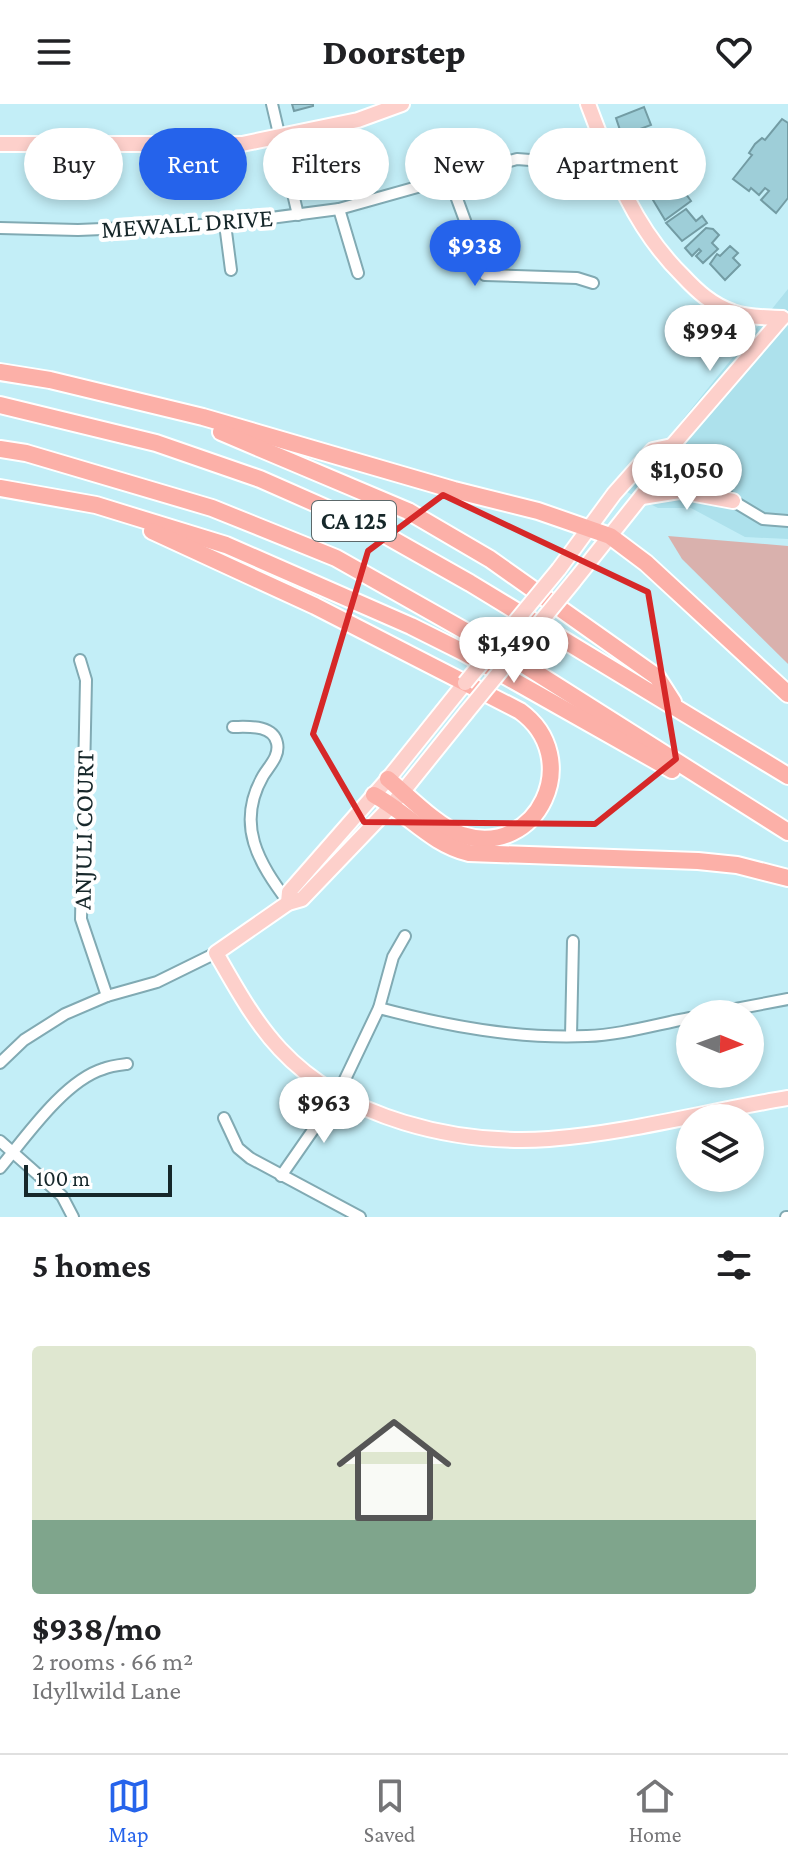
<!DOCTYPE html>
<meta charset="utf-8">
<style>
:root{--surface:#fff;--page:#f6f6f6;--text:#202124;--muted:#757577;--line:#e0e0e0;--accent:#2563eb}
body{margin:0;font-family:"Crimson Pro",serif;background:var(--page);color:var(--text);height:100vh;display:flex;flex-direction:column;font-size:30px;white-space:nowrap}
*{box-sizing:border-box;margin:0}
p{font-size:26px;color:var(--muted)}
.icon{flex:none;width:44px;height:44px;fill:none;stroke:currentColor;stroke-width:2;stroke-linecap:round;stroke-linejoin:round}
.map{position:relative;height:1113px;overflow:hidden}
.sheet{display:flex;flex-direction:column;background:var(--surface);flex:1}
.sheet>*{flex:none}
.hud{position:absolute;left:24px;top:24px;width:740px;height:72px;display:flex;gap:16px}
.needle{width:52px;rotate:91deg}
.buttons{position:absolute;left:676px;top:896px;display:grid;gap:16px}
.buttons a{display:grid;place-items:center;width:88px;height:88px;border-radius:50%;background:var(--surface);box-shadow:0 4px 12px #0003;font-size:40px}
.scale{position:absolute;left:24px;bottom:20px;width:148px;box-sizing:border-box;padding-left:8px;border:4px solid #16272a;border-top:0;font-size:22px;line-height:28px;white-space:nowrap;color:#16272a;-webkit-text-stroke:6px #fff;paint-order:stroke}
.price{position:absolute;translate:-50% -68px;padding:0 18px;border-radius:28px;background:#fff;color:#222;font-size:26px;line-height:52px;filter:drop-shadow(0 2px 4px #0008)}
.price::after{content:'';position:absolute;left:50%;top:48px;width:24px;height:18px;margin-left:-12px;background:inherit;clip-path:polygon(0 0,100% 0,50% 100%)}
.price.on{background:var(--accent);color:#fff}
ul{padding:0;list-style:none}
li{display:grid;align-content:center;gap:16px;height:424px;padding:0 32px}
li span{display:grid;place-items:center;height:248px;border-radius:8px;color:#555}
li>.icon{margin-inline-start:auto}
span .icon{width:144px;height:144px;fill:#fffc;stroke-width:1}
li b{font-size:34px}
h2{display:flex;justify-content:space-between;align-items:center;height:96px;padding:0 32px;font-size:34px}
.pill{padding:0 28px;border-radius:36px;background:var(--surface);box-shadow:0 4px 12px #0003;font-size:28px;line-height:72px}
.pill.on{background:var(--accent);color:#fff}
header{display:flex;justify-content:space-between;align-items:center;height:104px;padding:0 32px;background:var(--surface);font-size:36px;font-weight:800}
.tab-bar{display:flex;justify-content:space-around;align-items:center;height:112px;border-top:2px solid var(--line);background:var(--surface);font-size:22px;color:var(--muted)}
.tab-bar a{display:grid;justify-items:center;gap:4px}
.tab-bar .on{color:var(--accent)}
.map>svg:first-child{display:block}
.built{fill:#ade1ec}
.green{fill:#d9b1ad}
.building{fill:#9eced8;stroke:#739ca4;stroke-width:2}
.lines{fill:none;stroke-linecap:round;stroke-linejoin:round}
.minor-casing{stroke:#81aab3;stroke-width:14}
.major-casing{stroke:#fff;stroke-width:18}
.highway-casing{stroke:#fff;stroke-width:20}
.minor{stroke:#fff;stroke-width:10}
.major{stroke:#fdd0cb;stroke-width:14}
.highway{stroke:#fcb0a8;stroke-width:16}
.major-bridge-casing{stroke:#fff;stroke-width:18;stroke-linecap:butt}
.major-bridge{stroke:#fdd0cb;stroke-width:14}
.marked{fill:none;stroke:#d62828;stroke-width:6;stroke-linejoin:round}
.labels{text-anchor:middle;stroke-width:8;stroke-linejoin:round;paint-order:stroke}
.shield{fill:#fff;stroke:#5c686a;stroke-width:2}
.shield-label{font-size:24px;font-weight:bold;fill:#16272a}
.street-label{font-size:26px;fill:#16272a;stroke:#fff}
</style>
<header><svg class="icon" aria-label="menu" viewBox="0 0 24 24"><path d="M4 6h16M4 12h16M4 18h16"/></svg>Doorstep<svg class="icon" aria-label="heart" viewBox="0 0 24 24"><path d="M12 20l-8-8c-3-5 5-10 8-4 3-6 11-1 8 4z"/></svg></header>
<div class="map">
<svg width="788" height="1113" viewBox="0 0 788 1113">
<rect width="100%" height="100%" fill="#c3eef7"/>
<!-- built -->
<polygon class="built" points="788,185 788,435 745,433 691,404 658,404 625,387"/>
<!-- green -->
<polygon class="green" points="668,432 788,442 788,560 682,455"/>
<!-- building -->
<g class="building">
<polygon points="292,0 313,0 313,2 294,7"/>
<polygon points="644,3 651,21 624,31 621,29 616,14"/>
<polygon points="782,15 788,19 788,94 776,109 761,96 769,87 765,84 759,91 751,84 749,87 733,75 752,51 749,49 755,40 762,34 765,36"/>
<polygon points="657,60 668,79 650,91 646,83 652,79 649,73 642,77 640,72"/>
<polygon points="678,79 691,97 665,116 653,96"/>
<polygon points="686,105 696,117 702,112 707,119 682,137 666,119"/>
<polygon points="706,124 713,125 719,131 712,139 718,145 703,159 696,152 701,147 699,145 692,152 685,144"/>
<polygon points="730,142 738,149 733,154 740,161 725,176 710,160 717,150 720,152"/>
</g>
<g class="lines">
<defs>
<g id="minor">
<polyline points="272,0 298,111"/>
<polyline points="449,73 485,171 577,174 593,179"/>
<polyline points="339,105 358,169"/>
<polyline points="225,120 231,166"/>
<polyline points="0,124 78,126 225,120 339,105 517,55 569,59 606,49"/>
<polyline points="672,342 733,397 763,415 788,417"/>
<polyline points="80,556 86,576 81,815 107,892"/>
<path d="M233,623C247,623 273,620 277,639C280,652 269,662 263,672C235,721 259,759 288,798"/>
<path d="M379,904C447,922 516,935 587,932C621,931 657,920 690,914"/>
<polyline points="709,910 788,895"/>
<polyline points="571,932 573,837"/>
<polyline points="0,959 24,936 65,910 107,892 157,878 216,849"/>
<polyline points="224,1014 238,1044 250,1054 360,1113"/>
<polyline points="0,1037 62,1092 73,1113"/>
<path d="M0,1064C25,1034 64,977 103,965C110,962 119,961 127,960"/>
<polyline points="281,1072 338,990 379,904 393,853 405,832"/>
<polyline points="786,1113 788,1113"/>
</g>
<g id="major">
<path d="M588,0C612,64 633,123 683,172C697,187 712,201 733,208C748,214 766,213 782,214"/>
<polyline points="0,40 242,40 358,16 402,0"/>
<polyline points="642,393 679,387 733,397"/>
<polyline points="559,465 614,390 653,346 672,342"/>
<polyline points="574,477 664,364 672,342 782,214"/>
<path d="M466,609L392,701L302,795L288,799L216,849C235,882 254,917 280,945C345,1015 456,1041 549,1035C629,1029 708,1007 788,994"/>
<polyline points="288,799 289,788 388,675 465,579"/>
</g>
<g id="highway">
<polyline points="0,268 50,276 203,313 454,386 538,407 610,432 646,459 788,590"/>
<polyline points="0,301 156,339 260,375 378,427 470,479 788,672"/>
<polyline points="221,328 408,407 490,455 657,573 673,598"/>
<polyline points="0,345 26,349 212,404 336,454 513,554 788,728"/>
<polyline points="0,384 96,401 226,441 411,522 463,548 672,666"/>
<path d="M152,427L315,502L520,607C585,654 538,755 462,731C438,723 408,692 388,675"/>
<path d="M374,691C408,709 431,740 469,749L698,757L737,761L788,774"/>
</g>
</defs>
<!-- minor casing -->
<use href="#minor" class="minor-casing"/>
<!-- major casing -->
<use href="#major" class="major-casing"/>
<!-- highway casing -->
<use href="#highway" class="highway-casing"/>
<!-- minor -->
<use href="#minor" class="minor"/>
<!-- major -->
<use href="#major" class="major"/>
<!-- highway -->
<use href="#highway" class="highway"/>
<defs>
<g id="major-bridge">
<polyline points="465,579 559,465"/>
<polyline points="466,609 574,477"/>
</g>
</defs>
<!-- major-bridge casing -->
<use href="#major-bridge" class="major-bridge-casing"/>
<!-- major-bridge -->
<use href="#major-bridge" class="major-bridge"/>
</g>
<!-- marked area -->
<path class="marked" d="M443,391L648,488L676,655L595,720L364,718L313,630L368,447Z"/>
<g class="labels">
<!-- shield labels -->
<rect class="shield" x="312" y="397" width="84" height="40" rx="6"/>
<g class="shield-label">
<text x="354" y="425">CA 125</text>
</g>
<!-- street labels -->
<g class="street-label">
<text transform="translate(187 119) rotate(-4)" y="9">MEWALL DRIVE</text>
<text transform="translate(83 726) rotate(-89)" y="9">ANJULI COURT</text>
</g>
</g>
</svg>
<div class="buttons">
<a><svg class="needle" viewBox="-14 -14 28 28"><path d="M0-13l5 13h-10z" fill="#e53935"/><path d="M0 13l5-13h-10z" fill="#757577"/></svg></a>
<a><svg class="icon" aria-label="layers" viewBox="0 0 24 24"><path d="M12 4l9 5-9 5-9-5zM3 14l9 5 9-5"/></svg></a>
</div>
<div class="scale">100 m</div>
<b class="price on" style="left:475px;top:184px">$938</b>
<b class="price" style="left:710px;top:269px">$994</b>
<b class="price" style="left:687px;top:408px">$1,050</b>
<b class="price" style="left:514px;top:581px">$1,490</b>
<b class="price" style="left:324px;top:1041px">$963</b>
<div class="hud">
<a class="pill">Buy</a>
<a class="pill on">Rent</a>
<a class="pill">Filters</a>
<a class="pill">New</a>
<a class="pill">Apartment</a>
</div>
</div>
<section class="sheet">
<h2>5 homes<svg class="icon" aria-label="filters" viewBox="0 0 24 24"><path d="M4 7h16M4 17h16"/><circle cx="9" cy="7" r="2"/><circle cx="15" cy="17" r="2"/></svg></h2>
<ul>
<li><span style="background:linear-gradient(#dfe7d0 70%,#7fa58c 0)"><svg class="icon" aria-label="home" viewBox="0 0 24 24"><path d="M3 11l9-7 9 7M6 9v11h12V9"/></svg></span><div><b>$938/mo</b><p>2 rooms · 66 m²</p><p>Idyllwild Lane</p></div></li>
</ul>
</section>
<nav class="tab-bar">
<a class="on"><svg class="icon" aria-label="map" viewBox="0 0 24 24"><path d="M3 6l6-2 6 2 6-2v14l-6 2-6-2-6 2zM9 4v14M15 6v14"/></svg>Map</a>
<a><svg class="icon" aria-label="saved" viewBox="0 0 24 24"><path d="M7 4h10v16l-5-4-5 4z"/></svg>Saved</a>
<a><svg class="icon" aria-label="home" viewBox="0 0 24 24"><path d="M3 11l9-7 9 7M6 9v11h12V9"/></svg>Home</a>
</nav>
